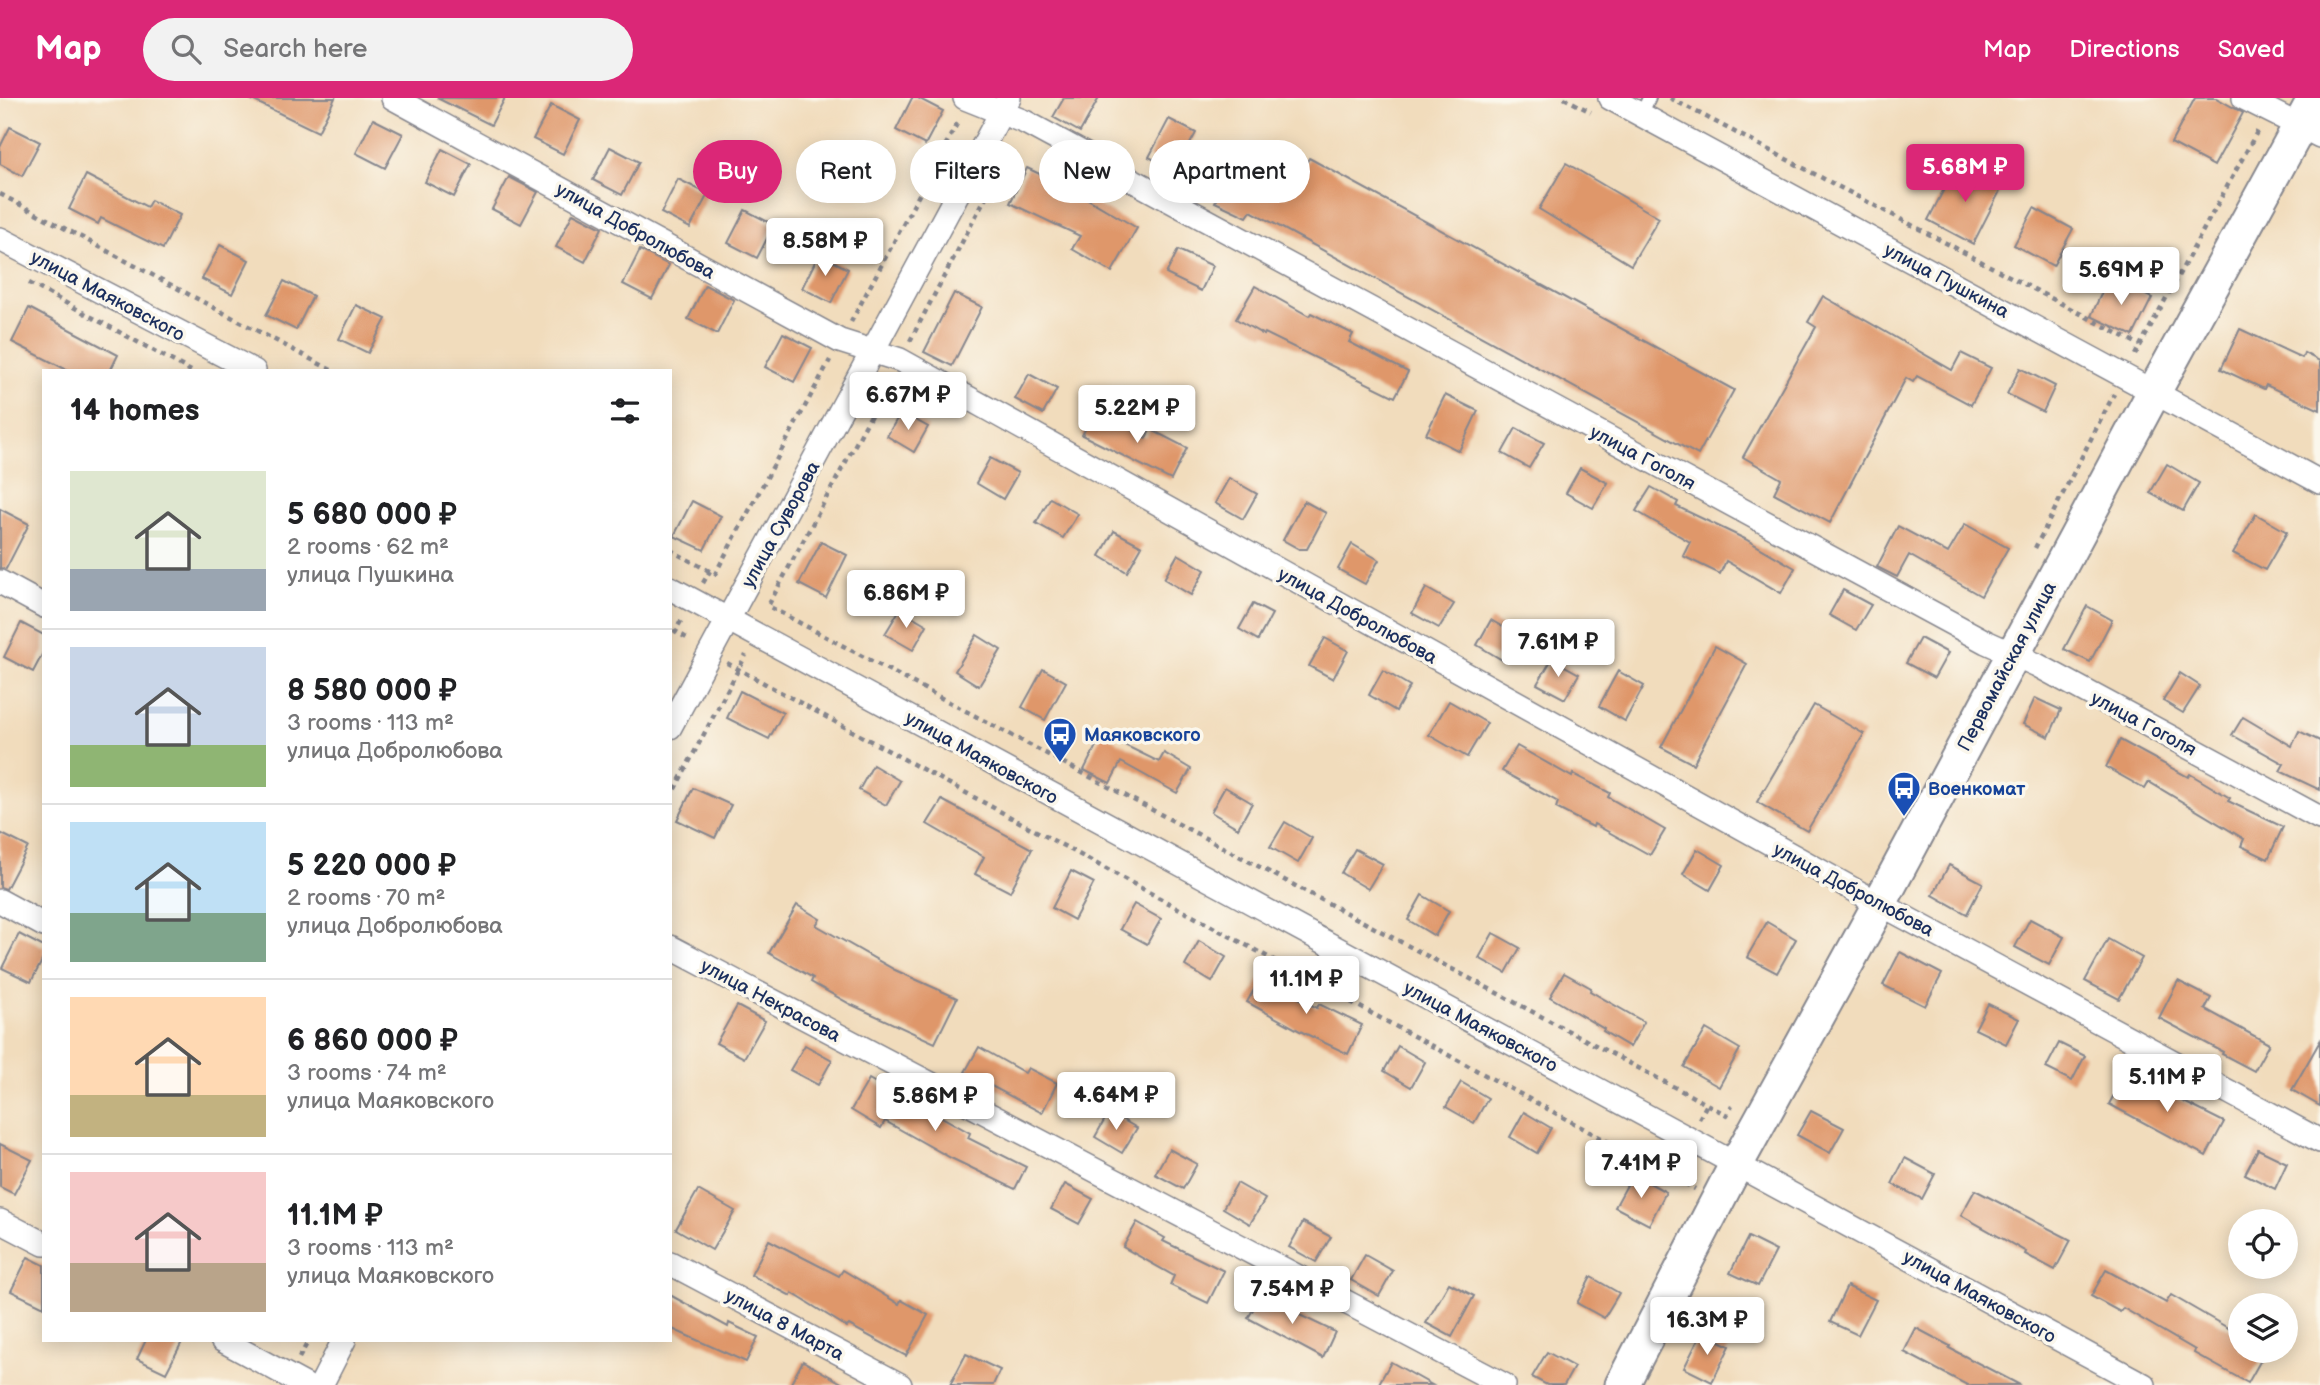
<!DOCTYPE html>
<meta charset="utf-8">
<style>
:root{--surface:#fff;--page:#f2f2f2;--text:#202124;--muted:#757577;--line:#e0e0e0;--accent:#db2777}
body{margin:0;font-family:"Balsamiq Sans",sans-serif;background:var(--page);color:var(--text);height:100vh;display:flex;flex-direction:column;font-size:26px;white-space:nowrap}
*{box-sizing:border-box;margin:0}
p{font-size:23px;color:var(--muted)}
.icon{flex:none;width:38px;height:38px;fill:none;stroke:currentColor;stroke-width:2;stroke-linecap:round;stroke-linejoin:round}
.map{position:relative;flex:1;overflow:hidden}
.drawer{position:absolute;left:42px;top:271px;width:630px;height:973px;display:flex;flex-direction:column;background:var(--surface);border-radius:0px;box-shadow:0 4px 18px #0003}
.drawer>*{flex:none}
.banner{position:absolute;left:693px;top:42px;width:665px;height:63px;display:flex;gap:14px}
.fabs{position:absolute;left:2228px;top:1111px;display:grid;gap:14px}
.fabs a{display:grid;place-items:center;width:70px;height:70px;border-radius:50%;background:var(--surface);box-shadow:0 4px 18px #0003;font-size:35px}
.price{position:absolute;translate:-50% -60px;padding:0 16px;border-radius:7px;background:#fff;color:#222;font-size:23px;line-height:46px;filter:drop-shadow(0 2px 4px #0008)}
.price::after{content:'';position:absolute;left:50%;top:42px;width:21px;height:16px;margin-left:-10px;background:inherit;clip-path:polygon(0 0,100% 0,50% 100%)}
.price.current{background:var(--accent);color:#fff}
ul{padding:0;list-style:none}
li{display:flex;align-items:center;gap:21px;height:175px;padding:0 28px}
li+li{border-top:2px solid var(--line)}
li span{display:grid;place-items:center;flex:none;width:196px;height:140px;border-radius:0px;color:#555}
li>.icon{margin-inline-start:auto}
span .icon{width:84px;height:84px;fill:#fffc;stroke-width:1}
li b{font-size:30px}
h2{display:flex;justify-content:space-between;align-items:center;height:84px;padding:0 28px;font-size:30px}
.tag{padding:0 24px;border-radius:32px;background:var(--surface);box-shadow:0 4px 18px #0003;font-size:24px;line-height:63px}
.tag.current{background:var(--accent);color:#fff}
header{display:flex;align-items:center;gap:42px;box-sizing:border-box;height:98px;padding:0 35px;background:var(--accent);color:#fff}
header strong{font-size:33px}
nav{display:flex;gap:38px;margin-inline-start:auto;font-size:24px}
.search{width:490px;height:63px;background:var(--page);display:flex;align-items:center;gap:18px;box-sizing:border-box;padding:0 24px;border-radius:38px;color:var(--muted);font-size:26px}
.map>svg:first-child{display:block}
.building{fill:#df976a}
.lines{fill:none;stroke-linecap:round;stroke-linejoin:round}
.lane-casing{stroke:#86868d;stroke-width:16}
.street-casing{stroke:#86868d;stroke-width:26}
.secondary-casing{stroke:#86868d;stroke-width:37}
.path{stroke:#86868d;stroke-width:4.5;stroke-dasharray:5 5;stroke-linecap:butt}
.lane{stroke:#fff;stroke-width:12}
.street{stroke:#fff;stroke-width:23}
.secondary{stroke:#fff;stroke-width:33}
.labels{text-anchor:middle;stroke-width:7;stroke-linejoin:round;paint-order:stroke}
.street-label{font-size:19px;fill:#1b2f5e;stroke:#fbf7ec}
.transit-label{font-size:19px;font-weight:bold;fill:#164399;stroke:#fbf7ec;text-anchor:start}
</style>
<header>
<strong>Map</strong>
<div class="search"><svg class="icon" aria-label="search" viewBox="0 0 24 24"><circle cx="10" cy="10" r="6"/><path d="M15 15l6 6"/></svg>Search here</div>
<nav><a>Map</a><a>Directions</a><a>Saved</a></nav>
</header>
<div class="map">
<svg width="2320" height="1287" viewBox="0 0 2320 1287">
<rect width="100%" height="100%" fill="#fbf7ec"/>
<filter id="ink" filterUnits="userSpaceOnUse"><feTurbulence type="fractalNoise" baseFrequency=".0143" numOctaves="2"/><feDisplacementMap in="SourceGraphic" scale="14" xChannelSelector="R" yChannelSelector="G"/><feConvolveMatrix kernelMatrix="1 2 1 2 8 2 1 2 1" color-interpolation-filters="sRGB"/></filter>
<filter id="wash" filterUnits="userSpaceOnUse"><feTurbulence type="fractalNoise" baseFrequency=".00686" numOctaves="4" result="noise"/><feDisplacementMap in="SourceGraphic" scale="28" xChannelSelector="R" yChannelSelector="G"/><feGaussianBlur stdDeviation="1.57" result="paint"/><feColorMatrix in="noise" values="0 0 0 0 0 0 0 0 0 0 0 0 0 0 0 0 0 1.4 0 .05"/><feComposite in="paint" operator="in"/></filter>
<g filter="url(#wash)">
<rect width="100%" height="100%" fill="#f1dcbc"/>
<g id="blocks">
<!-- building -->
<g class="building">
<polygon points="248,0 335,0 318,34"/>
<polygon points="437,0 505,0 491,27"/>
<polygon points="912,0 918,0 943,13 925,47 896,32"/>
<polygon points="1064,0 1099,0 1080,34 1053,19"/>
<polygon points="2195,0 2216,0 2243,15 2214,68 2171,45"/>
<polygon points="551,7 580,22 563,56 533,41"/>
<polygon points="373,21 403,36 385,70 356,55"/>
<polygon points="1169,21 1196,35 1175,73 1149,59"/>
<polygon points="10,29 40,44 22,78 0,66 0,49"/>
<polygon points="610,49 639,64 622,97 593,82"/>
<polygon points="442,51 471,66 454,99 425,84"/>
<polygon points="1309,60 1734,292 1698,357 1251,113 1247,119 1215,104 1230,71 1287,99"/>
<polygon points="1566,65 1659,120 1631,167 1539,111"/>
<polygon points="1957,66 2002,89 1973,146 1928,122"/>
<polygon points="1027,70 1069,90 1137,130 1112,174 1072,151 1080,138 1010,105"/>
<polygon points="86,77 147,109 151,102 180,117 163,151 101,120 98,126 69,111"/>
<polygon points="509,79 538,94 521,126 492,111"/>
<polygon points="678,81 708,96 690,130 661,115"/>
<polygon points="2034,110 2073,131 2053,168 2014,147"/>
<polygon points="745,112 774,127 757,160 728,145"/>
<polygon points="573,115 602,130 585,164 556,149"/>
<polygon points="220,147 249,162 232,196 202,181"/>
<polygon points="640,152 669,167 652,201 623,186"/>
<polygon points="1178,152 1213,168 1201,193 1166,176"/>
<polygon points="819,156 848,171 831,205 802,190"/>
<polygon points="2109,179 2152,200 2133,238 2091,218"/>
<polygon points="284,183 313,198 296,232 266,217"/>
<polygon points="705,187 734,202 717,236 688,221"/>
<polygon points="1255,188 1309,218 1311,215 1353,236 1349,244 1408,274 1395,299 1265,235 1264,237 1236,221"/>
<polygon points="954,195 982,209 952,268 924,254"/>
<polygon points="1823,198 1952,272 1961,255 1991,270 1971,307 1917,278 1913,284 1906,280 1830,425 1774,395 1781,381 1743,359 1816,229 1808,224"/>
<polygon points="356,207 386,221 368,255 339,241"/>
<polygon points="29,210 118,257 110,273 69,273 12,244"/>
<polygon points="2240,231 2302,260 2304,255 2320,263 2320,312 2266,287 2264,291 2221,271"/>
<polygon points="783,235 812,250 794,284 765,269"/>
<polygon points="2020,270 2055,288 2043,314 2007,296"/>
<polygon points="1029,276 1057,291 1043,316 1015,301"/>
<polygon points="1445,297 1478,313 1459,353 1426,336"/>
<polygon points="1096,312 1146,340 1150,331 1187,350 1171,382 1082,337"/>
<polygon points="901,314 928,329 914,354 887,338"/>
<polygon points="1516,330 1544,345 1529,370 1502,355"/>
<polygon points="990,360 1018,375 1003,401 976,385"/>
<polygon points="2167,366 2199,385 2183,413 2150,395"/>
<polygon points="1580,370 1608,385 1593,410 1566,395"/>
<polygon points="1229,380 1257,396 1243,421 1215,405"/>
<polygon points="1651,389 1678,404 1676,408 1745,441 1795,470 1781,495 1726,463 1720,476 1683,458 1690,444 1636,413"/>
<polygon points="1050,400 1078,416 1063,440 1036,425"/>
<polygon points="692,403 721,418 704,452 674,438"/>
<polygon points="1304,403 1326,415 1307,451 1299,451 1283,442"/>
<polygon points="0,411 29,426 6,471 0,470"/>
<polygon points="2256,416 2287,434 2265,472 2233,455"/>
<polygon points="1965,426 2008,450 1981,498 1909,457 1897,479 1877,469 1898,428 1948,455"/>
<polygon points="1114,433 1142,448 1127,474 1100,458"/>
<polygon points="821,444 847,457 826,500 799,486"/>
<polygon points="1352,446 1379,462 1365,486 1338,471"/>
<polygon points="1178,456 1205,472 1191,497 1164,481"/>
<polygon points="1426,490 1454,506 1439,530 1412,515"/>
<polygon points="1843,492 1871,507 1856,532 1829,517"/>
<polygon points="1253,506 1272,516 1258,542 1239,531"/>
<polygon points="2087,508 2112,522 2090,564 2064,551"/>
<polygon points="900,511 927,527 913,552 885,536"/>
<polygon points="1491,522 1518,538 1504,563 1477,547"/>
<polygon points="21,525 44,537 44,553 33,574 4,559"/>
<polygon points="977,537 1001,552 979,588 955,573"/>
<polygon points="1325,540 1348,553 1333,581 1309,568"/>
<polygon points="1920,540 1948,555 1934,580 1906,565"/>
<polygon points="1715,548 1747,566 1693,666 1661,649"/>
<polygon points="1552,561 1579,576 1565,601 1537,586"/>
<polygon points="1043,571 1066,584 1045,622 1022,609"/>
<polygon points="1383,572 1410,588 1396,613 1369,597"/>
<polygon points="1618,573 1644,588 1625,623 1599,608"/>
<polygon points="2180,575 2200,588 2183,615 2163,603"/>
<polygon points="740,593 783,615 769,641 727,620"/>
<polygon points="2035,600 2061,612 2049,639 2023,626"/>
<polygon points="1449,603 1487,625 1467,659 1429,637"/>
<polygon points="1814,607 1864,636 1807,733 1757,704"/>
<polygon points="2243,619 2292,648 2299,633 2320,643 2320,692 2280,673 2284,666 2232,637"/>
<polygon points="1102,636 1159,664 1164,655 1191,671 1177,695 1121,664 1110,685 1084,672"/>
<polygon points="2120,642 2188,679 2190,676 2230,700 2228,703 2283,729 2268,761 2241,748 2244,741 2149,684 2145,691 2106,669"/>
<polygon points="1517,648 1572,679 1573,676 1610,695 1608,699 1665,732 1650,757 1594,726 1593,729 1556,710 1558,704 1502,673"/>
<polygon points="873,667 900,683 886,707 859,692"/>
<polygon points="1225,689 1252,705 1238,730 1211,714"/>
<polygon points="693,690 731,707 715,740 677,722"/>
<polygon points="942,702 1032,751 1010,794 975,776 984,759 927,726"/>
<polygon points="1285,724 1312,740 1298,765 1270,749"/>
<polygon points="0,735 28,749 6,791 0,789"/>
<polygon points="1355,751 1383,766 1368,791 1341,775"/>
<polygon points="1697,751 1724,767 1710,792 1683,776"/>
<polygon points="1949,767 1983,785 1967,816 1933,797"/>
<polygon points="1071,773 1094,785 1074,822 1052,810"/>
<polygon points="1422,797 1449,813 1435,838 1408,822"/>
<polygon points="1134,806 1161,821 1147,846 1120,831"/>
<polygon points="797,807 820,821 816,827 895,872 957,900 935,945 850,906 811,884 813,880 769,855"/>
<polygon points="2030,821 2064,839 2049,867 2015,849"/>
<polygon points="1767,824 1796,841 1777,875 1747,859"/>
<polygon points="1493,835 1520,850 1506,875 1479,860"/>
<polygon points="19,836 44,849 44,859 31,884 2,870"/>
<polygon points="2108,841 2142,860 2119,901 2085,883"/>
<polygon points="1199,843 1226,859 1212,884 1185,868"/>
<polygon points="1900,854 1942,876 1925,908 1883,887"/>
<polygon points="1564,875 1591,890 1590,893 1644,924 1630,949 1603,933 1604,931 1550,899"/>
<polygon points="1261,879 1317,910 1319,906 1362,927 1348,956 1300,933 1247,904"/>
<polygon points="2178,883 2211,900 2205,911 2269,946 2254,973 2222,956 2223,954 2159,920"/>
<polygon points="1988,906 2019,921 2006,946 1975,931"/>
<polygon points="737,908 765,923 744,960 716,945"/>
<polygon points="1706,931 1740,951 1719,989 1684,969"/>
<polygon points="2320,943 2320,1008 2292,992"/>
<polygon points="2059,945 2085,958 2072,983 2046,970"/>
<polygon points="805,947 832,962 818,987 790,972"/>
<polygon points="1398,948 1425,964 1411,989 1384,973"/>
<polygon points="979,949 1025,975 1028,970 1057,985 1042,1015 965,974"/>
<polygon points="2127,973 2160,992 2224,1024 2206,1058 2109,1006"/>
<polygon points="869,981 929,1016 931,1013 970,1035 968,1040 1026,1069 1015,1091 951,1060 885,1023 881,1030 851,1012"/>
<polygon points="1461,984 1488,1000 1474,1025 1446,1009"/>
<polygon points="1811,1013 1844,1030 1830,1055 1797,1037"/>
<polygon points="1109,1014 1137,1030 1122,1055 1095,1039"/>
<polygon points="1524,1014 1551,1030 1537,1055 1510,1039"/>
<polygon points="0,1046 32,1062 14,1096 0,1089"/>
<polygon points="1169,1051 1197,1066 1183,1091 1155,1076"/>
<polygon points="2258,1051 2287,1065 2275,1091 2245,1076"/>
<polygon points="1905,1060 1935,1076 1922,1101 1892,1086"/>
<polygon points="1633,1076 1666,1094 1649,1127 1615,1109"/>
<polygon points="1237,1085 1265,1101 1250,1126 1223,1110"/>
<polygon points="1065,1086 1093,1101 1079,1126 1051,1111"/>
<polygon points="698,1092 735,1113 712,1152 676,1131"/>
<polygon points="1975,1092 2071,1142 2055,1172 2025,1156 2026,1154 1961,1117"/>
<polygon points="1137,1124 1165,1140 1163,1143 1224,1173 1208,1205 1170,1187 1174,1178 1123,1149"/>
<polygon points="1303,1124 1331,1139 1316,1164 1289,1149"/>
<polygon points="1748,1139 1776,1153 1758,1188 1730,1175"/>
<polygon points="769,1142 839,1178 843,1172 899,1206 901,1202 928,1217 906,1258 849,1227 847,1229 792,1195 791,1198 751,1177"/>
<polygon points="1365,1157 1393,1173 1379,1198 1351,1182"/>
<polygon points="28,1159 44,1167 44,1209 11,1193"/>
<polygon points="2106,1172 2166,1205 2171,1197 2240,1237 2240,1253 2266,1253 2248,1285 2194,1255 2195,1252 2123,1210 2120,1214 2091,1198"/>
<polygon points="1591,1179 1619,1195 1604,1220 1577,1205"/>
<polygon points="1449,1185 1474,1198 1452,1239 1426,1225"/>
<polygon points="1847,1188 1876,1202 1858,1237 1830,1224"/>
<polygon points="1263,1195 1290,1211 1289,1212 1335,1234 1323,1260 1248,1220"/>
<polygon points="670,1197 728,1229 729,1225 758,1239 746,1264 670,1230"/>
<polygon points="1916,1230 1950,1248 1949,1250 2020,1287 1967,1287 1904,1254"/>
<polygon points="1702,1234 1730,1248 1712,1284 1684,1270"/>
<polygon points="146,1242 183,1242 166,1275 137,1261"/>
<polygon points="1547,1254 1574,1269 1564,1287 1547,1287 1532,1279"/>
<polygon points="966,1256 1000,1272 993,1287 950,1287"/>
<polygon points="803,1263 845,1287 790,1287"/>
<polygon points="1391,1264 1432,1287 1378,1287"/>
</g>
</g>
</g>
<g filter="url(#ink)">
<use href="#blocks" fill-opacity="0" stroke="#86868d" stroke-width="2"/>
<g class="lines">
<defs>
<polyline id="lane" points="1641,17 1649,0"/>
<g id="street">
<polyline points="393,0 840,243 900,262 1858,794 2320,1043"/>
<polyline points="965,0 1025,24 1986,544 2037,567 2320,720"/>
<polyline points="1610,0 2320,384"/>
<polyline points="2244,0 2320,38"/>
<polyline points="0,141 254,273"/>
<polyline points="0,484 44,508"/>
<polyline points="670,490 2144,1287"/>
<polyline points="670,629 1009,0"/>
<polyline points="0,803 44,827"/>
<polyline points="670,849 1504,1287"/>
<polyline points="0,1123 44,1146"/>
<polyline points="670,1165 900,1287"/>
<polyline points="222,1242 305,1287"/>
<polyline points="321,1287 344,1242"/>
</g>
<polyline id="secondary" points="1622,1287 1737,1065 1880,805 2154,294 2315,0"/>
</defs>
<!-- lane casing -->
<use href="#lane" class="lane-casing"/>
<!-- street casing -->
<use href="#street" class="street-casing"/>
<!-- secondary casing -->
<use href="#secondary" class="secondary-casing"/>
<!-- path -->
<g class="path">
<polyline points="1564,0 1591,14"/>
<polyline points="1670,0 2140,247"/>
<polyline points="0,96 333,273"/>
<polyline points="29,185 191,273"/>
<polyline points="851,224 959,22"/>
<polyline points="910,243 989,93"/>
<polyline points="2135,257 2258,32"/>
<polyline points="890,282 768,508 1727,1017 1732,1008"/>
<polyline points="2035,450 2114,296"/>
<polyline points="670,452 715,476 830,262"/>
<polyline points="703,485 710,473"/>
<polyline points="681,523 675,533 690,542"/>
<polyline points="727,565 1695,1091"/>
<polyline points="670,700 746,557"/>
<polyline points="1699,1021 1707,1006"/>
<polyline points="1666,1075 1677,1058"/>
<polyline points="299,1260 309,1242"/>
</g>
<!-- lane -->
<use href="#lane" class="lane"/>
<!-- street -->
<use href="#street" class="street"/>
<!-- secondary -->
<use href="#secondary" class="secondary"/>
</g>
</g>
<!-- icons -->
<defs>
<symbol id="bus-pin" viewBox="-11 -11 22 30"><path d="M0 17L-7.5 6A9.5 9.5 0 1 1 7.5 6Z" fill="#1a4fb4" stroke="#fbf7ec"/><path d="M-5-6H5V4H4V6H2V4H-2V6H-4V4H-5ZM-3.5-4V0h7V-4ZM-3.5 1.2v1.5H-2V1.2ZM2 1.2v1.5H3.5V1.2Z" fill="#fff"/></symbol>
</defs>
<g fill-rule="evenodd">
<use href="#bus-pin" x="1041" y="617" width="38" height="52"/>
<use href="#bus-pin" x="1885" y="671" width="38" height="52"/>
</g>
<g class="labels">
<!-- street labels -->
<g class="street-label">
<text transform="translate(636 132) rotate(29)" y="7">улица Добролюбова</text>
<text transform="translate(1947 182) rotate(28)" y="7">улица Пушкина</text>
<text transform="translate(108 197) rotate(28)" y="7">улица Маяковского</text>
<text transform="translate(1643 359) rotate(28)" y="7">улица Гоголя</text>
<text transform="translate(780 426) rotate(-61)" y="7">улица Суворова</text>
<text transform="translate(1358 517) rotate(29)" y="7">улица Добролюбова</text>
<text transform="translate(2006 568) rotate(-62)" y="7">Первомайская улица</text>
<text transform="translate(2144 625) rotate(28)" y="7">улица Гоголя</text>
<text transform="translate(982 659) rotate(29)" y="7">улица Маяковского</text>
<text transform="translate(1854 791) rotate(28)" y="7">улица Добролюбова</text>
<text transform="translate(771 902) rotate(28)" y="7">улица Некрасова</text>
<text transform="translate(1481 928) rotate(28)" y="7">улица Маяковского</text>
<text transform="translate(1980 1198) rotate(29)" y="7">улица Маяковского</text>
<text transform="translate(785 1226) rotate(28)" y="7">улица 8 Марта</text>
</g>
<!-- transit labels -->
<g class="transit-label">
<text x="1084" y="643">Маяковского</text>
<text x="1928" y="697">Военкомат</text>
</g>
</g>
</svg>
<div class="fabs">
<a><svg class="icon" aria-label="locate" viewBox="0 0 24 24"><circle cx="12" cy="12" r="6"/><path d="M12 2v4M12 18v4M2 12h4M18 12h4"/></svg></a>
<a><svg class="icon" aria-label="layers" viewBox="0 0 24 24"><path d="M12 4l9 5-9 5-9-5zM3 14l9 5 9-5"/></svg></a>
</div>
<b class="price current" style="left:1965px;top:106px">5.68M ₽</b>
<b class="price" style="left:825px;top:180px">8.58M ₽</b>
<b class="price" style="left:2121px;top:209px">5.69M ₽</b>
<b class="price" style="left:908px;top:334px">6.67M ₽</b>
<b class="price" style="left:1137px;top:347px">5.22M ₽</b>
<b class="price" style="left:906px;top:532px">6.86M ₽</b>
<b class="price" style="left:1558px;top:581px">7.61M ₽</b>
<b class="price" style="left:1306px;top:918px">11.1M ₽</b>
<b class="price" style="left:2167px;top:1016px">5.11M ₽</b>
<b class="price" style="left:1116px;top:1034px">4.64M ₽</b>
<b class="price" style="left:935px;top:1035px">5.86M ₽</b>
<b class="price" style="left:1641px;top:1102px">7.41M ₽</b>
<b class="price" style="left:1292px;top:1228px">7.54M ₽</b>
<b class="price" style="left:1707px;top:1259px">16.3M ₽</b>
<div class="banner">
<a class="tag current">Buy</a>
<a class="tag">Rent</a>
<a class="tag">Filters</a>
<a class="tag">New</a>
<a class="tag">Apartment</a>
</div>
<section class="drawer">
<h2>14 homes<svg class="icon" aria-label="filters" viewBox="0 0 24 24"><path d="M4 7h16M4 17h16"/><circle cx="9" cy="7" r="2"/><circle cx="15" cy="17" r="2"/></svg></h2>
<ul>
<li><span style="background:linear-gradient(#dfe7d0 70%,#9aa5b1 0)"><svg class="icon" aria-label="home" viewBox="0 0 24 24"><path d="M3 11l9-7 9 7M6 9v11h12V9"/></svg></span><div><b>5 680 000 ₽</b><p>2 rooms · 62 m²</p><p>улица Пушкина</p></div></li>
<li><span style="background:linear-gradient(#c9d6e8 70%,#8fb573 0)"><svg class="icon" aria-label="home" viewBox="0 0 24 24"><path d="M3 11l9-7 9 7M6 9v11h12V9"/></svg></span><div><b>8 580 000 ₽</b><p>3 rooms · 113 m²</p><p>улица Добролюбова</p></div></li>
<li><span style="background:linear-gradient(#bfe0f5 65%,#7fa58c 0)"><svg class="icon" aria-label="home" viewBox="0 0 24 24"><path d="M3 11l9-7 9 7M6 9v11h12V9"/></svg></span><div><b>5 220 000 ₽</b><p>2 rooms · 70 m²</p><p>улица Добролюбова</p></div></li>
<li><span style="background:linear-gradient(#ffd9b3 70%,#c2b280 0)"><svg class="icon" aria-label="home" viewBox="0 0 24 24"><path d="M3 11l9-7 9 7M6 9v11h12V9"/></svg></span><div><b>6 860 000 ₽</b><p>3 rooms · 74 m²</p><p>улица Маяковского</p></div></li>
<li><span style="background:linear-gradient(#f6c9c9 65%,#b9a48a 0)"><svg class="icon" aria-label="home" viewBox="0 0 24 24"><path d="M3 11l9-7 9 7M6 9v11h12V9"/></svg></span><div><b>11.1M ₽</b><p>3 rooms · 113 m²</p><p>улица Маяковского</p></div></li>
</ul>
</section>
</div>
